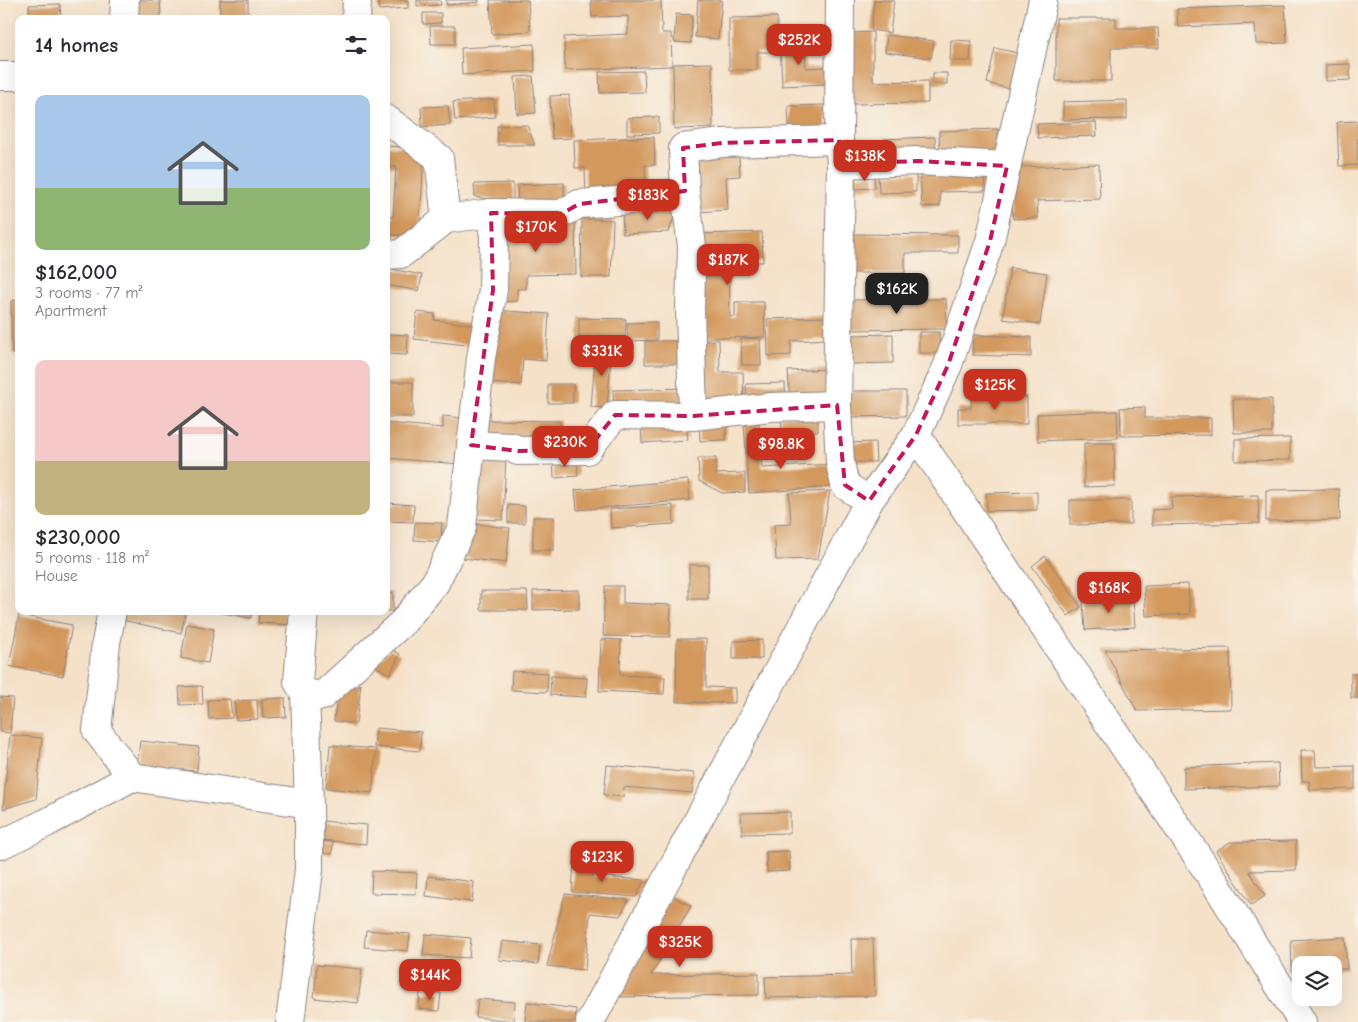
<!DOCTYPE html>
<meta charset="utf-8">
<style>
:root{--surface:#fff;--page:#f2f2f3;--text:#2b2b33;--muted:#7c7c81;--accent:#c8321e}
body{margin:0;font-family:"Comic Neue",sans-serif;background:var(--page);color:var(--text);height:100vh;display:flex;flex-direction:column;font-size:19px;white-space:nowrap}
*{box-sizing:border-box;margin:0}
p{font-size:16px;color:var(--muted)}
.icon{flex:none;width:28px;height:28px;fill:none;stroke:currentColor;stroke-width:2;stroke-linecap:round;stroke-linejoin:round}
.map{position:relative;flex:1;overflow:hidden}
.sheet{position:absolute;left:15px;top:15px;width:375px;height:600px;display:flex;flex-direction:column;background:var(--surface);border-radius:10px;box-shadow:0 5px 20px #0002}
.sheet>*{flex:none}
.fabs{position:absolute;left:1292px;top:956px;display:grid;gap:10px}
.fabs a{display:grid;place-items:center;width:50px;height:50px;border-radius:10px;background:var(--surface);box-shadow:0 5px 20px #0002;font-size:25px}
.price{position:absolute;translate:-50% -42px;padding:0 11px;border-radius:10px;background:var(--accent);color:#fff;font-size:16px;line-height:32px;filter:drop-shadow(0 1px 2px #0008)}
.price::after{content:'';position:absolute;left:50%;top:30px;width:15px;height:11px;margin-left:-8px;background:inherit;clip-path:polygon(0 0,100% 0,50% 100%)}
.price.selected{background:#222;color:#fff}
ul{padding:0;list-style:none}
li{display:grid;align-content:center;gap:10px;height:265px;padding:0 20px}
li span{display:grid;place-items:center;height:155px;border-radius:10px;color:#555}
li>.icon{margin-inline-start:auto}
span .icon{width:90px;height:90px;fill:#fffc;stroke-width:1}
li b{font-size:21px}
h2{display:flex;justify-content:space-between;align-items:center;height:60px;padding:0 20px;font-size:21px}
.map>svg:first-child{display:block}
.building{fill:#d3985c}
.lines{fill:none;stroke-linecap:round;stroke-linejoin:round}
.minor-casing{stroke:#8c8282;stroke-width:30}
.minor{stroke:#fff;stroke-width:28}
.marked{fill:none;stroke:#c2185b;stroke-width:4;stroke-dasharray:10 6;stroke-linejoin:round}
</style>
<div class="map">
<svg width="1358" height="1022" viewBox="0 0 1358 1022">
<rect width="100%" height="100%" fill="#f7f3e8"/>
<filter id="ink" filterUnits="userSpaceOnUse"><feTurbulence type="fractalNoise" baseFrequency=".02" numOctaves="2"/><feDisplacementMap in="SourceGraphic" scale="10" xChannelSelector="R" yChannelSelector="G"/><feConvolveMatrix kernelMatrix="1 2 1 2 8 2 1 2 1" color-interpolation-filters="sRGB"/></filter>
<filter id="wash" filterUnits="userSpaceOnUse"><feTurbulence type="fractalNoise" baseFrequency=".0096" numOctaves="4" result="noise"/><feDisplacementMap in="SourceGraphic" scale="20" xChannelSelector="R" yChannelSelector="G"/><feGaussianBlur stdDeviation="1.12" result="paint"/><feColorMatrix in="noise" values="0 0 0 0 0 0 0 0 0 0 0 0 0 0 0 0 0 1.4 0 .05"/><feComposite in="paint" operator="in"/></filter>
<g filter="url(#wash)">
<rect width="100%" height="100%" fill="#f5e1c8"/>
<g id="blocks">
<!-- building -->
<g class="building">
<polygon points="131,0 160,0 161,19 132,19"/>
<rect x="220" y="0" width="28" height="19"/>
<polygon points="378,0 408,0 408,8 379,10"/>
<polygon points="417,0 440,0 441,5 417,6"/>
<polygon points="446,0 479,0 479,2 447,5"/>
<polygon points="490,0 528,0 530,31 492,34"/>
<polygon points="591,0 661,0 662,33 671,33 672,66 565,70 564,37 628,34 628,16 592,17"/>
<polygon points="698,0 722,0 718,39 695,37"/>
<polygon points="874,0 894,0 890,33 871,30"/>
<polygon points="60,4 61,19 30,19 29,5"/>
<polygon points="1285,5 1287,43 1256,44 1255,24 1178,27 1177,9"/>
<polygon points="423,13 441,13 441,23 423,24"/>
<polygon points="676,14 692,15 691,43 674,42"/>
<polygon points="777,17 777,52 757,52 757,70 729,70 729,18"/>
<polygon points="1056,18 1116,18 1116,28 1158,28 1159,48 1111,48 1111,81 1056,81"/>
<polygon points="430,26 455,26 455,44 431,44"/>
<polygon points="873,32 873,82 928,81 928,103 851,104 851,33"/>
<polygon points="887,35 934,41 931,58 885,52"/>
<polygon points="951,40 971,41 970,61 950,61"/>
<polygon points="805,41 806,68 825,67 826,84 782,86 780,42"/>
<polygon points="534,44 535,71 462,75 461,48"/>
<polygon points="995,48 1018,53 1010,89 987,83"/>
<polygon points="712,63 713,128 674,129 673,64"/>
<polygon points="1350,64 1350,80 1326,81 1326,65"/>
<polygon points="644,71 645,92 600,93 599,72"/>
<rect x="933" y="73" width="14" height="11"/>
<polygon points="533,76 536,113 517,114 515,77"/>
<polygon points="569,95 571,138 552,139 550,96"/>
<polygon points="494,99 495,117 455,120 453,102"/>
<polygon points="1127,100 1127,119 1063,120 1063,102"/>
<polygon points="826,105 826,129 789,129 788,106"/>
<polygon points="448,106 450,125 422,127 421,107"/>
<polygon points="659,117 659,133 627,134 627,118"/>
<polygon points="1358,121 1358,165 1339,166 1337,122"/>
<polygon points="1096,122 1097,136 1038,138 1037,124"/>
<polygon points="527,125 535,145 498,145 497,126"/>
<polygon points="998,129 999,156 940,158 939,131"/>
<polygon points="654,137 655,165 645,165 646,194 586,196 585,168 575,168 574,140"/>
<polygon points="935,137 936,157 885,160 884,139"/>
<polygon points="386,146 413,148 424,155 419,236 392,235 391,244 386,243 386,217 393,217 396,167 386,167"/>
<polygon points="739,155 740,176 726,177 728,210 698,212 695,158"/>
<polygon points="1099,164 1100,199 1037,201 1038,218 1013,219 1012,195 1022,167"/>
<polygon points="984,171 985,191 940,192 940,206 922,207 920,173"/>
<polygon points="916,173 916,192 879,193 878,174"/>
<polygon points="874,175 875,188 855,189 855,176"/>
<polygon points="513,183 513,202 475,197 474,184"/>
<polygon points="564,183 564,203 518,204 517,185"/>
<polygon points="677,208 669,232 623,234 622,211"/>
<polygon points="582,219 613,220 611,277 581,277"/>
<polygon points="575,222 576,274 526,275 526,289 517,289 517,301 503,302 502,224"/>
<polygon points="762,232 763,262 729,263 730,317 735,317 735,302 764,302 765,337 702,338 699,234"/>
<polygon points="853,234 958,235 958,253 905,253 905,273 853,273"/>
<polygon points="386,268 422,275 419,291 386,285"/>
<polygon points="1010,268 1047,273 1040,324 1003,319"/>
<polygon points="946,299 947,329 847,330 847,300"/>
<polygon points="19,300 19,354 12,354 11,301"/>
<polygon points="494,310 549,314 546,361 523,359 521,385 489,383"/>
<polygon points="417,312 435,314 434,320 477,325 475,346 414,339"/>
<polygon points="828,317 828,339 791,341 791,355 768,356 767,319"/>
<polygon points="579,318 626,319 625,342 579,341"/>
<polygon points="657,322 657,340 628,341 627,323"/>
<polygon points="919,332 939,332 940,353 919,353"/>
<polygon points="386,334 408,335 407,355 386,354"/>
<polygon points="893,334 893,363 849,364 849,335"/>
<polygon points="973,335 1031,337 1031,357 972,355"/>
<polygon points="760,338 761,365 742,365 741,339"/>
<polygon points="719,340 720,372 743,372 744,406 703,407 701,341"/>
<polygon points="645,341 685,341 686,364 645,364"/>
<polygon points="596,346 612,347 607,408 591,407"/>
<polygon points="829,369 831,402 790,404 788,371"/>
<rect x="386" y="382" width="27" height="35"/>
<polygon points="785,383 786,405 747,406 746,384"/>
<rect x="548" y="384" width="25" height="19"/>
<polygon points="690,388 690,410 614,413 613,390"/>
<polygon points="847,391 906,391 906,416 847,417"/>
<polygon points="971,396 1027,397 1027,424 958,424 958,408 971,408"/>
<polygon points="1233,399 1272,399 1272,433 1234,433"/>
<polygon points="1145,407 1145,418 1211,418 1211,435 1121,436 1120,408"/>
<polygon points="1117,411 1118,438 1038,441 1037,414"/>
<polygon points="818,415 818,431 782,432 781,417"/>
<polygon points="443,416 463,418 459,464 386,458 386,423 443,428"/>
<polygon points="483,420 560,421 560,445 483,444"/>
<polygon points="726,420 726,440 700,441 699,421"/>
<polygon points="686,421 688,440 642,443 641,424"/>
<polygon points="759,423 762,468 832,464 834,487 749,493 744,424"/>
<polygon points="1290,438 1290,460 1235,461 1235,439"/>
<polygon points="875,442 876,462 850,462 850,443"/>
<polygon points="1084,443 1114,443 1115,486 1084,487"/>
<polygon points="475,455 506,457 503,520 473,519"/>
<polygon points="698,458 716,458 716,474 745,473 745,492 722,493 699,481"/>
<polygon points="577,459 578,476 554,478 553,460"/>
<polygon points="688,480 690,500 577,510 575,490"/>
<polygon points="1339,489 1340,520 1266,521 1266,490"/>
<polygon points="830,491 818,559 776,560 774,525 791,524 789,493"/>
<polygon points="1037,492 1037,510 987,511 986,493"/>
<polygon points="1258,495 1259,523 1152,525 1152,510 1172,509 1171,497"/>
<polygon points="1070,500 1131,500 1131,524 1070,525"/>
<polygon points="386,503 414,505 413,522 386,521"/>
<polygon points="508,505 525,506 525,523 508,523"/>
<polygon points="673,505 674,524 611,528 610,509"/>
<rect x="533" y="517" width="21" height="33"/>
<polygon points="415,522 442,523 441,542 414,540"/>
<polygon points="466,523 510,528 506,563 462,558"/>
<polygon points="1045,556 1081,607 1068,616 1032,566"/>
<rect x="689" y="565" width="19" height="34"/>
<polygon points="1188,584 1190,614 1146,616 1144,586"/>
<polygon points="605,586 623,586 623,603 671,605 670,637 603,636"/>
<polygon points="579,590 579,609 533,610 533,591"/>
<polygon points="481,591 527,591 528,610 481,610"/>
<rect x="386" y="592" width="7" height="19"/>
<polygon points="1133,599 1135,627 1085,630 1083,602"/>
<polygon points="119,611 186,611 181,633 117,619"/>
<polygon points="223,611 252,611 251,618 222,613"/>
<polygon points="259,611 293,612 292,625 258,623"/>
<polygon points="19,615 72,625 63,676 9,666"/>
<polygon points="187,624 214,629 208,663 181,658"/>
<polygon points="601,639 621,640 620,675 665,677 664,694 599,691"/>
<polygon points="677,639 706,639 706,687 735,688 735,703 676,702"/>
<polygon points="762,640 762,659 733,659 733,641"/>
<polygon points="1230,648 1231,709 1137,711 1105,650"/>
<polygon points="390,649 400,654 390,674 374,666"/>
<polygon points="512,671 548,673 547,692 511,690"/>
<rect x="1351" y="674" width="7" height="24"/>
<polygon points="551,676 587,678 586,697 550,695"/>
<polygon points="361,684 356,724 334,721 337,696"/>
<polygon points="202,686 203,704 180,705 179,687"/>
<polygon points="0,697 13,698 10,733 0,732"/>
<polygon points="285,698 286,717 263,718 262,699"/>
<polygon points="230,699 232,718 209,719 208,700"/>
<polygon points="257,700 258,719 236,720 235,701"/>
<polygon points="376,728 421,732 420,751 374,747"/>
<polygon points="10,735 42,738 36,799 3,809"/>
<polygon points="140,741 199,747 197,771 137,766"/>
<polygon points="330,745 376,749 372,793 326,788"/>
<polygon points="1301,750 1315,750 1316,767 1355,766 1355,789 1310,790 1309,781 1302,781"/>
<polygon points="1278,763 1279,786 1184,789 1184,767"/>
<polygon points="607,765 694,773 692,793 624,787 623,797 604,795"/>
<polygon points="790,812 790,833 742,834 741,813"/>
<polygon points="321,821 367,825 366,844 320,840"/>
<polygon points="318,841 333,842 332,854 318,853"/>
<polygon points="1296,841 1296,870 1249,871 1265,896 1251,905 1216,851 1230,842"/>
<polygon points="789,851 790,871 767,872 766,852"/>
<polygon points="574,861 593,863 592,876 644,880 636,897 572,892"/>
<polygon points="372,871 417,873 416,894 371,893"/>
<polygon points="428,876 474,882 472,902 426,896"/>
<polygon points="565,894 629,900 620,916 590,913 585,970 547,966"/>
<polygon points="672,896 691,906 651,975 759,973 759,995 618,997"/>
<polygon points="366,930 410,934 408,951 364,947"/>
<polygon points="425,934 471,938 469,958 423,955"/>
<polygon points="1345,937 1347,969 1334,969 1334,965 1301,965 1301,971 1292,971 1291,940"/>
<polygon points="851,939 873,939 875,996 766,998 765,977 852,975"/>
<polygon points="502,941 540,945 538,964 499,960"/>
<polygon points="317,965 362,969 358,1003 314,998"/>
<polygon points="420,992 441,993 439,1011 419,1009"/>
<polygon points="478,999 515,1002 514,1021 476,1017"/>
<polygon points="527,1002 576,1009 575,1022 525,1022"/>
</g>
</g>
</g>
<g filter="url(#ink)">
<use href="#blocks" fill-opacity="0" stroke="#8c8282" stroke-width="1"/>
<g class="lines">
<defs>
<g id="minor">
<polyline points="840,0 839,140 841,164 837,405 840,463 845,485 869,501"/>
<polyline points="124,19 125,0"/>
<polyline points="356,19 357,0"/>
<polyline points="0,76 19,76"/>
<polyline points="386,119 439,158 446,219"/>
<polyline points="841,164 918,161 1007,166"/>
<polyline points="685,191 692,247 690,308 693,416"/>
<polyline points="386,255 401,254 446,219 491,213 561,214 579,204 654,198 685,191 683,148 722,143 839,140"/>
<polyline points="916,435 1212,878 1302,1022"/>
<polyline points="471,445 512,447 518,451 587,450 615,415 693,416 771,407 837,405"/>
<polyline points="112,611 106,643 97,731 132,777"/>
<polyline points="304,611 298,682 305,693 309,804"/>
<polyline points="305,693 322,696 404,621 435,583 462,527 481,358 493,290 494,237 491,213"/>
<polyline points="0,845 46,823 132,777 309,804 309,870 290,1022"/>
<polyline points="590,1022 869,501 916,435 948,365 990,241 1043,0"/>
</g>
</defs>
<!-- minor casing -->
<use href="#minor" class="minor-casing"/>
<!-- minor -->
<use href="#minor" class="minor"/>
</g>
</g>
<!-- marked area -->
<path class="marked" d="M839,140L841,164L918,161L1007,166L990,241L948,365L916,435L869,501L845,485L837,405L693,416L615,415L587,450L518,451L471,445L493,290L491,213L561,214L579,204L685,191L683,148L722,143Z"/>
</svg>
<div class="fabs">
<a><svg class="icon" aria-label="layers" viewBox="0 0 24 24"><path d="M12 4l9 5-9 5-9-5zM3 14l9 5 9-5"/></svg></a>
</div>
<b class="price" style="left:799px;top:66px">$252K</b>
<b class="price" style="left:865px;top:182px">$138K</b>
<b class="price" style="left:648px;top:221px">$183K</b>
<b class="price" style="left:536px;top:253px">$170K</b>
<b class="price" style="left:728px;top:286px">$187K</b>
<b class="price selected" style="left:897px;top:315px">$162K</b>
<b class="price" style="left:602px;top:377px">$331K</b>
<b class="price" style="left:995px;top:411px">$125K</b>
<b class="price" style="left:565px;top:468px">$230K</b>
<b class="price" style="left:781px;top:470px">$98.8K</b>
<b class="price" style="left:1109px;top:614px">$168K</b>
<b class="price" style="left:602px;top:883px">$123K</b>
<b class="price" style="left:680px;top:968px">$325K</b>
<b class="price" style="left:430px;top:1001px">$144K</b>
<section class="sheet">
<h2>14 homes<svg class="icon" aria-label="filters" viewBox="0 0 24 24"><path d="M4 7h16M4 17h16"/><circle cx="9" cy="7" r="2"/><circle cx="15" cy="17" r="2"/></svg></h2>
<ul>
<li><span style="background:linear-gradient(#a9c7e8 60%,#8fb573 0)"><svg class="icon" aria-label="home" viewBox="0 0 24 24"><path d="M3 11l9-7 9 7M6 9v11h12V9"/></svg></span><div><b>$162,000</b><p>3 rooms · 77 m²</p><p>Apartment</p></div></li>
<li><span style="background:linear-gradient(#f6c9c9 65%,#c2b280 0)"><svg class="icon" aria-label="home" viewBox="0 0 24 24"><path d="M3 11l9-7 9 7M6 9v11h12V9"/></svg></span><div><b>$230,000</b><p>5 rooms · 118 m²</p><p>House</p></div></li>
</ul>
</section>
</div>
